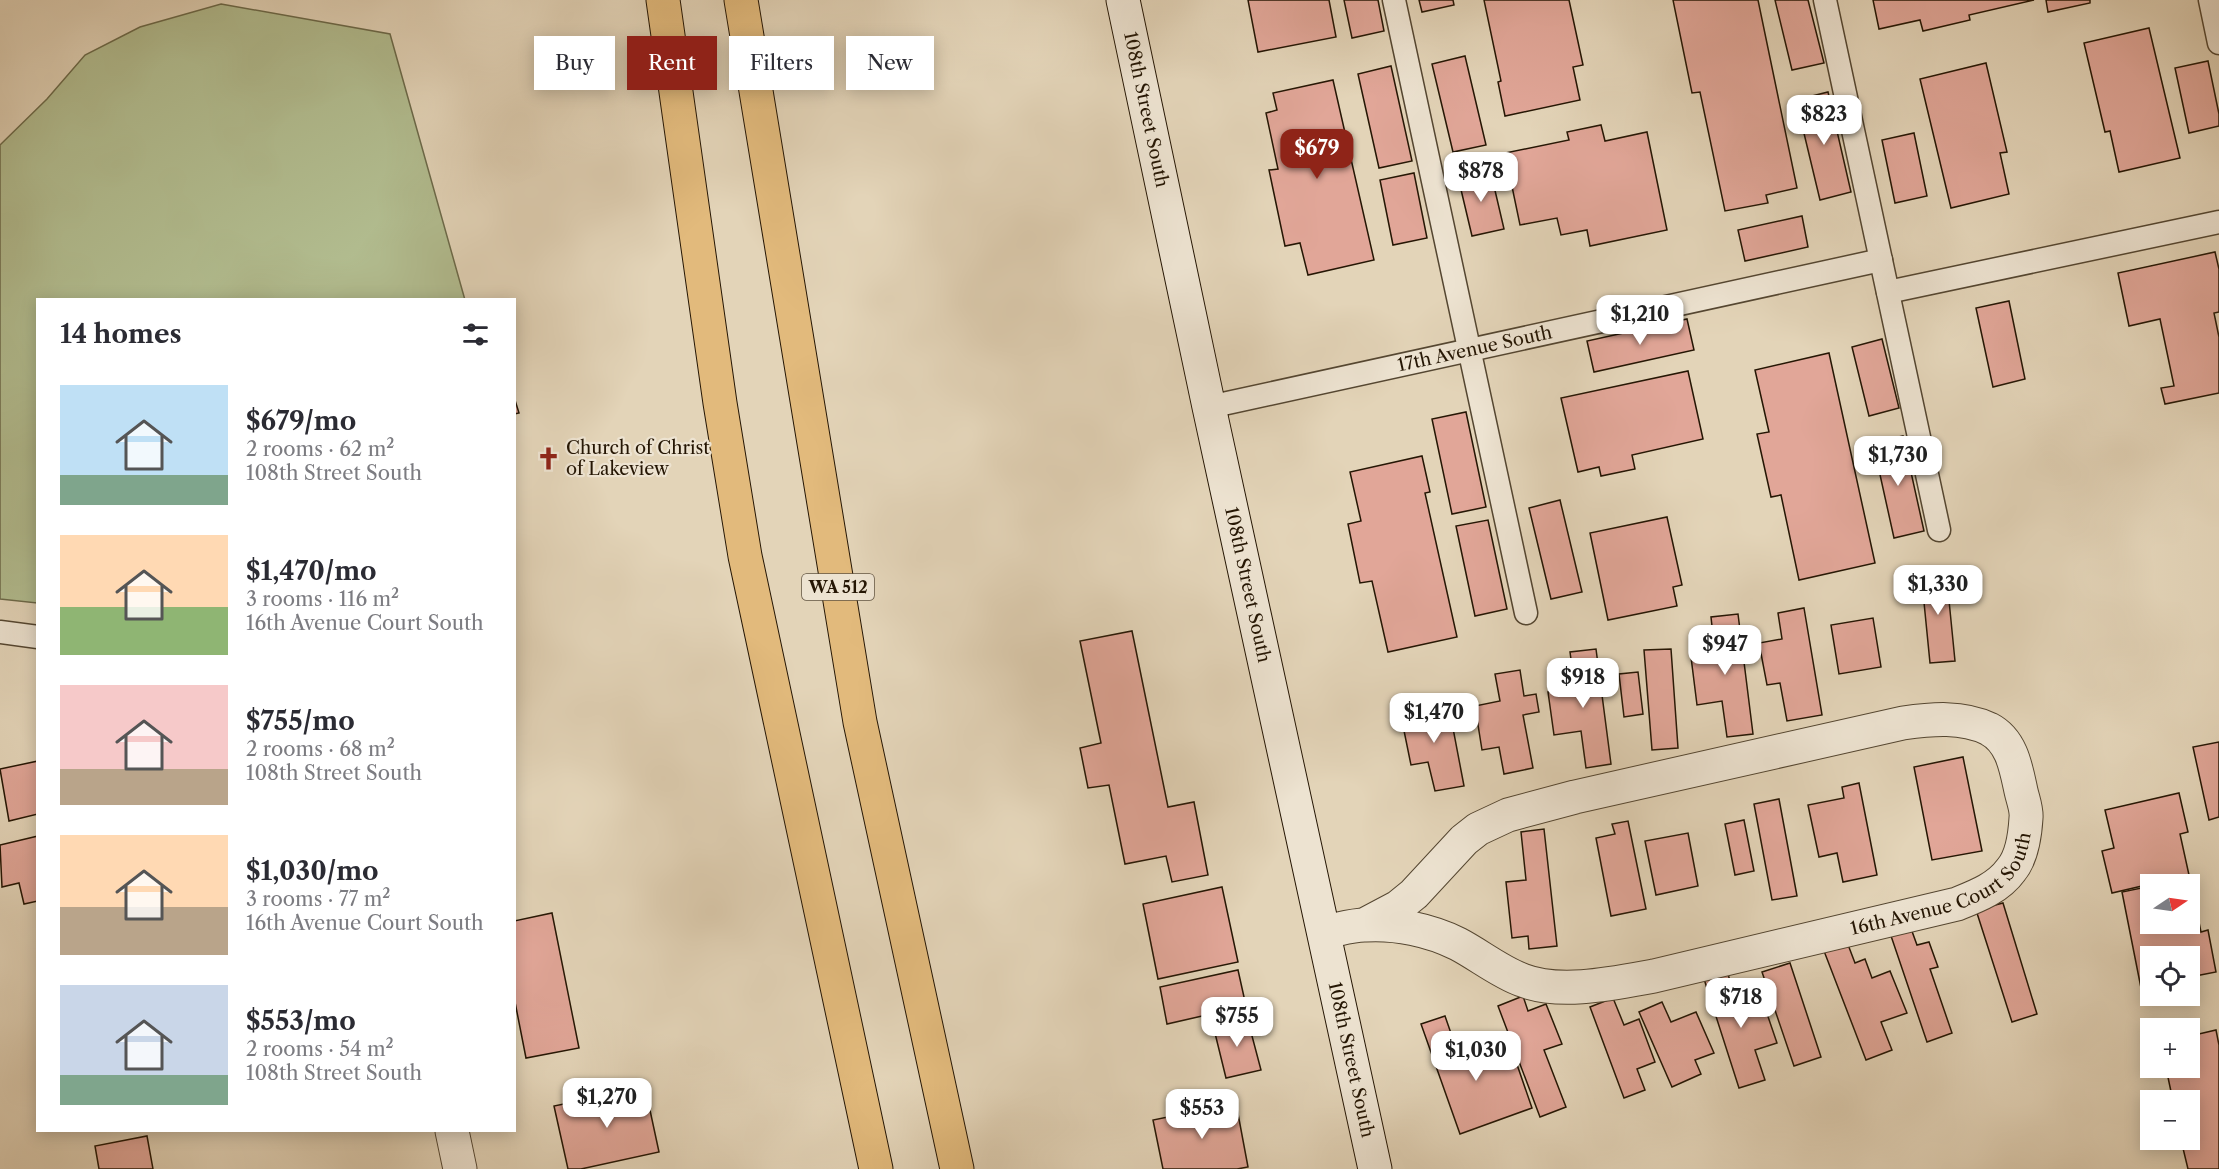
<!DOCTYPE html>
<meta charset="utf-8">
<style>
:root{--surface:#fff;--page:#f7f7f7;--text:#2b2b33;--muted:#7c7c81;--accent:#8f2418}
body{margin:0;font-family:"Libre Caslon Text",serif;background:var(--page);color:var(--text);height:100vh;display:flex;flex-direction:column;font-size:22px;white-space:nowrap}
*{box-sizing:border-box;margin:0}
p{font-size:20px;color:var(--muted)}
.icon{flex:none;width:33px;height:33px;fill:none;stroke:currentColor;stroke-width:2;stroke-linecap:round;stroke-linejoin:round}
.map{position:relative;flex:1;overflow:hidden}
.side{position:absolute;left:36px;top:298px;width:480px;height:834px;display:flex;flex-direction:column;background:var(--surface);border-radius:0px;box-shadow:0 3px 15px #0003}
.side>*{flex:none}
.banner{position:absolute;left:534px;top:36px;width:570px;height:54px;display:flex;gap:12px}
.needle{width:39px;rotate:77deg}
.controls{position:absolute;left:2140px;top:874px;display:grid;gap:12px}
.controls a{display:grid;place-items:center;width:60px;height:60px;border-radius:0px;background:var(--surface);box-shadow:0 3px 15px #0003;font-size:30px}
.price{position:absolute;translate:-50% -51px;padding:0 14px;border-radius:12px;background:#fff;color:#222;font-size:20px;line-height:39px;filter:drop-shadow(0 2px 3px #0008)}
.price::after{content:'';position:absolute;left:50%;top:36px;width:18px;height:14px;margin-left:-9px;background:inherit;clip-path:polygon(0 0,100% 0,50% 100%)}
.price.on{background:var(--accent);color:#fff}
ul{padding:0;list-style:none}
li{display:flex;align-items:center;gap:18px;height:150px;padding:0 24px}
li span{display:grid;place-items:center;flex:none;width:168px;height:120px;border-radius:0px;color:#555}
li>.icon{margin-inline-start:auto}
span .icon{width:72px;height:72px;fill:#fffc;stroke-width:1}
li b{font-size:26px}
h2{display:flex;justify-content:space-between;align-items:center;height:72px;padding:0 24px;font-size:26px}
.pill{padding:0 21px;border-radius:0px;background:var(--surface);box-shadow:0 3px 15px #0003;font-size:21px;line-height:54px}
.pill.on{background:var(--accent);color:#fff}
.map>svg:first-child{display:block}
.green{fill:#b2bd90;stroke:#6c6a4a;stroke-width:1.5}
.building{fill:#e1a698;stroke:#251604;stroke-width:1.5}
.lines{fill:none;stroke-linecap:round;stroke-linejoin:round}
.lane-casing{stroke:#544631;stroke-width:25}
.street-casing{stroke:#544631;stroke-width:35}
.secondary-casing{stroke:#251604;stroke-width:35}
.highway-casing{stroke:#251604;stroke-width:35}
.lane{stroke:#ede3d1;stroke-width:22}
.street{stroke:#ede3d1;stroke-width:33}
.secondary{stroke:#ede3d1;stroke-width:33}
.highway{stroke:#e2ba7c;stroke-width:33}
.labels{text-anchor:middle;stroke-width:4.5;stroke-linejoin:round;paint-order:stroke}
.shield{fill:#ede3d1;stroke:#615442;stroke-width:1.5}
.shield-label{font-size:16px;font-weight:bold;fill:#251604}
.street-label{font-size:18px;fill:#251604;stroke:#ede3d1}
.poi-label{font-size:18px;fill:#251604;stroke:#ede3d1;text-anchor:start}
</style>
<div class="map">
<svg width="2219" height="1169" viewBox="0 0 2219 1169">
<rect width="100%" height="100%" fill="#e3d4b8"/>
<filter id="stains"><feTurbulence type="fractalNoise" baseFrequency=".00333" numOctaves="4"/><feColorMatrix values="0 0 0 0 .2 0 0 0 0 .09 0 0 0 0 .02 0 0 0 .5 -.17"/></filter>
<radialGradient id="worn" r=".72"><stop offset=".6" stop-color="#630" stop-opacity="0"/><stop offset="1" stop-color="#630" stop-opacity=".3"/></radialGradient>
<!-- green -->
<polygon class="green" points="221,4 390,34 465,300 38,300 37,603 0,599 0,145 47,99 85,55 140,27"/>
<!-- building -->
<g class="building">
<polygon points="1248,0 1329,0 1336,37 1258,52"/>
<polygon points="1344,0 1378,0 1384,31 1352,38"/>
<polygon points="1419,0 1453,0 1454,5 1422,12"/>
<polygon points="1484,0 1569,0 1583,65 1573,67 1580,100 1505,116 1498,82 1501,81"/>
<polygon points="1673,0 1758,0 1797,188 1766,195 1768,203 1725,211 1700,92 1692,93"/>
<polygon points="1775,0 1808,0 1824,63 1792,70"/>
<polygon points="1873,0 2034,0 1969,15 1970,20 1923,31 1920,20 1879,29"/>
<polygon points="2046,0 2090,0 2090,3 2048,12"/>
<polygon points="2149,28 2180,158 2119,172 2110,131 2105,132 2084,43"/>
<polygon points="1465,56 1486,145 1453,152 1432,64"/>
<polygon points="2208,61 2219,114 2219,126 2189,133 2175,68"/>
<polygon points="1986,63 2007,152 2000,153 2009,194 1951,208 1920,79"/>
<polygon points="1391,66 1412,161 1379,168 1358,74"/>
<polygon points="1333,80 1374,260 1308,275 1300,243 1285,246 1269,170 1278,169 1266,113 1277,110 1273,93"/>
<polygon points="1828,92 1851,192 1820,200 1796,100"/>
<polygon points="1601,125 1605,141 1647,132 1667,230 1590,246 1587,230 1561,235 1557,218 1520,225 1505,153 1569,140 1567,132"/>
<polygon points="1914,133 1927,196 1895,203 1882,140"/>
<polygon points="1490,169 1504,229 1472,236 1458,177"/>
<polygon points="1414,173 1427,238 1393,245 1380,180"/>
<polygon points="1802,216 1808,247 1745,261 1738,230"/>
<polygon points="2215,252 2219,269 2219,312 2214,313 2219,337 2219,393 2165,404 2161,388 2174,386 2160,319 2129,326 2118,273"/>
<polygon points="2009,301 2025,379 1993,387 1976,308"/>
<polygon points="1687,319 1694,350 1594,372 1587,341"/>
<polygon points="1882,339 1899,408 1869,416 1852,347"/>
<polygon points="1829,353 1875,563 1799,580 1781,495 1771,497 1757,434 1769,432 1755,370"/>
<polygon points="1688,371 1703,439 1632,455 1635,469 1601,476 1599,467 1578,472 1561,398"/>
<polygon points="514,397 519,413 514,414"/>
<polygon points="1466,412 1486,507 1452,514 1432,419"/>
<polygon points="1903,436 1924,531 1894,538 1873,443"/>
<polygon points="1422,456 1430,492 1425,493 1457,637 1388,652 1372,581 1360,583 1348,524 1361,521 1350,472"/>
<polygon points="1560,500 1582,592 1551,599 1529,508"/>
<polygon points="1667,517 1682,585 1673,587 1677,606 1608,620 1590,533"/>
<polygon points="1488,520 1507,609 1475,616 1456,526"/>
<polygon points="1946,570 1955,661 1930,663 1921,572"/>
<polygon points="1804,608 1822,715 1787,721 1780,683 1767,685 1759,643 1782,639 1778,613"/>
<polygon points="1738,614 1753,734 1727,737 1722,701 1697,705 1691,657 1715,654 1711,617"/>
<polygon points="1873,618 1881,667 1839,674 1831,625"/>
<polygon points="1132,631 1168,807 1194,802 1208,875 1172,882 1166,856 1125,864 1109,785 1088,788 1080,748 1101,743 1080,641"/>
<polygon points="1596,649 1611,764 1586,768 1581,731 1554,735 1548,692 1575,689 1570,652"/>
<polygon points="1671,649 1678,748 1652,750 1644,650"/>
<polygon points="1520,670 1524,696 1536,694 1539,712 1523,715 1533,768 1504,774 1499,747 1482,750 1475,706 1500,701 1495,674"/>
<polygon points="1638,672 1643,714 1624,717 1619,674"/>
<polygon points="1448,702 1464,786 1435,791 1428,762 1411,765 1400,711"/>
<polygon points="2219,742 2219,817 2209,820 2193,747"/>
<polygon points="1963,757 1982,851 1932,860 1914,767"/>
<polygon points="38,761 38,814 9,821 0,769"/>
<polygon points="1859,783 1877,875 1843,882 1837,853 1819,857 1808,805 1844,798 1842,787"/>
<polygon points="2179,793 2188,832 2180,834 2189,875 2112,893 2102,851 2114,848 2105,810"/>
<polygon points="1779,799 1797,896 1772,900 1754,804"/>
<polygon points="1744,820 1754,871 1735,875 1725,824"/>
<polygon points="1628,821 1646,909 1611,916 1596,838 1615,834 1612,824"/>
<polygon points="1544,829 1557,946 1529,949 1528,936 1512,938 1506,882 1526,880 1521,832"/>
<polygon points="1688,833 1698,886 1656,895 1645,841"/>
<polygon points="38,836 38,901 24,904 19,883 2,887 0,845"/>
<polygon points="1222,887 1238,962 1158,979 1143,904"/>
<polygon points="2146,887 2149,897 2151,897 2151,924 2190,924 2190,889 2192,888 2201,932 2208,930 2216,972 2190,977 2190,957 2151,957 2151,985 2141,988 2122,892"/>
<polygon points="2003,903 2037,1014 2012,1022 1976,910"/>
<polygon points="552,913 579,1048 526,1058 514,997 514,921"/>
<polygon points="1909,923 1917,945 1929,942 1938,967 1930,969 1952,1033 1927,1042 1889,930"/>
<polygon points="1847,942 1855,963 1865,959 1872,978 1890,971 1907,1013 1881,1022 1892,1050 1866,1060 1824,951"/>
<polygon points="1790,963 1821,1057 1794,1066 1762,972"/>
<polygon points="1238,970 1246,1006 1167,1024 1160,987"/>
<polygon points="1727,971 1738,1007 1762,999 1777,1043 1755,1050 1765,1080 1739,1088 1704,979"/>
<polygon points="1523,996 1528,1011 1546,1004 1562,1044 1544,1050 1566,1107 1540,1117 1498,1006"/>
<polygon points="1613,998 1624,1025 1639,1019 1655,1062 1637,1069 1645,1090 1624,1098 1590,1007"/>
<polygon points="1662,1002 1671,1022 1696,1012 1714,1053 1695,1060 1701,1074 1672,1087 1639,1012"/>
<polygon points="1445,1016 1463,1068 1512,1050 1532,1108 1460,1134 1421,1024"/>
<polygon points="1247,1017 1261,1070 1226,1078 1213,1025"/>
<polygon points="2216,1030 2219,1045 2219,1169 2188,1169 2181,1140 2190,1140 2190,1101 2173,1101 2166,1068 2190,1068 2190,1036"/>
<polygon points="645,1087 659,1152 581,1169 568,1169 554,1106"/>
<polygon points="1236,1103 1248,1167 1237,1169 1163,1169 1153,1120"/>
<polygon points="147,1136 153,1169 99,1169 95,1146"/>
</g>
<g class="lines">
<defs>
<g id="lane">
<polyline points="1394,0 1526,613"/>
<polyline points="1825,0 1939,530"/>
<polyline points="2210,0 2219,43"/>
<polyline points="1888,292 2219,222"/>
<path id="s1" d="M1209,407L1881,260"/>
<polyline points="0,632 38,637"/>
</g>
<g id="street">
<path id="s2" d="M1324,932C1337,930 1351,925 1365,925C1396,923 1430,930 1458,944C1479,955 1500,972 1522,980C1560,995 1615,983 1654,976L1957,904C1977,896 1998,888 2011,870C2022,857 2025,835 2026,818C2027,810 2023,800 2021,791C2016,768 2012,741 1989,729C1962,716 1932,719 1903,723L1575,797L1508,815L1478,829L1464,840L1414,894L1398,907L1364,925"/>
<polyline points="452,1131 460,1169"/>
</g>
<g id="secondary">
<path id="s3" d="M1123,0L1209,407L1375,1169"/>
</g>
<g id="highway">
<polyline points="663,0 720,403 745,556 876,1169"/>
<polyline points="741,0 860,722 957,1169"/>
</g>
</defs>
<!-- lane casing -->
<use href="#lane" class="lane-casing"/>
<!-- street casing -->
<use href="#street" class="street-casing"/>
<!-- secondary casing -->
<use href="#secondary" class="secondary-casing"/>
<!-- highway casing -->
<use href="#highway" class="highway-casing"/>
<!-- lane -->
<use href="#lane" class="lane"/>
<!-- street -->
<use href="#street" class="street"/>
<!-- secondary -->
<use href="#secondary" class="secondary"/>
<!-- highway -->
<use href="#highway" class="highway"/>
</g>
<!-- icons -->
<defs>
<symbol id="church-bare" viewBox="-9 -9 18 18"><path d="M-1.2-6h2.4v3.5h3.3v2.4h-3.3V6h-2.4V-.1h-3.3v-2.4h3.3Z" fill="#8f2418" stroke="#ede3d1" stroke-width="2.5" paint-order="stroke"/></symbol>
</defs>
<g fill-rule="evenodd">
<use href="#church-bare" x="532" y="442" width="33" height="33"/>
</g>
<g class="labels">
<!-- shield labels -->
<rect class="shield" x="802" y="574" width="72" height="26" rx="4.5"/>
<g class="shield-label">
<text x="838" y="593">WA 512</text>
</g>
<!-- street labels -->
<g class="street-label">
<text dy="6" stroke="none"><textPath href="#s3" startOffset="112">108th Street South</textPath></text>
<text dy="6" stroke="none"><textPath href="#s1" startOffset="272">17th Avenue South</textPath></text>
<text dy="6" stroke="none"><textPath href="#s3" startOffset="598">108th Street South</textPath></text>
<text dy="6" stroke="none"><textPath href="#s2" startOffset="654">16th Avenue Court South</textPath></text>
<text dy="6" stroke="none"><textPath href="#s3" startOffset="1084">108th Street South</textPath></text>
</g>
<!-- poi labels -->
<g class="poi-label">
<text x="566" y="454">Church of Christ<tspan x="566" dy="21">of Lakeview</tspan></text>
</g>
</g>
<rect width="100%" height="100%" filter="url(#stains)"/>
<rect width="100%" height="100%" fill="url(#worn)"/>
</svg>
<div class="controls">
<a><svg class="needle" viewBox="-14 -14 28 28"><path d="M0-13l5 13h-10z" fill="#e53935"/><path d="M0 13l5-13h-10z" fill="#7c7c81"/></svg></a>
<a><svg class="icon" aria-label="locate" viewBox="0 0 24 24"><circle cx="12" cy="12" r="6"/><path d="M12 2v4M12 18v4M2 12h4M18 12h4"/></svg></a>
<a>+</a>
<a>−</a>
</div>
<b class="price" style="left:1824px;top:146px">$823</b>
<b class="price on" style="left:1317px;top:180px">$679</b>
<b class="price" style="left:1481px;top:203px">$878</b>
<b class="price" style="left:1640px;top:346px">$1,210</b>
<b class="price" style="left:1898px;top:487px">$1,730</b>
<b class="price" style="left:1938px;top:616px">$1,330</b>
<b class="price" style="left:1725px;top:676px">$947</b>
<b class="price" style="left:1583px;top:709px">$918</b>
<b class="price" style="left:1434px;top:744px">$1,470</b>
<b class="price" style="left:1741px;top:1029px">$718</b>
<b class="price" style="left:1237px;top:1048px">$755</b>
<b class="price" style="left:1476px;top:1082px">$1,030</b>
<b class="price" style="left:607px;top:1129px">$1,270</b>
<b class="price" style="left:1202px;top:1140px">$553</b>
<div class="banner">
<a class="pill">Buy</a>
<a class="pill on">Rent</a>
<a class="pill">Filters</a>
<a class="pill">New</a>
</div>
<section class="side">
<h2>14 homes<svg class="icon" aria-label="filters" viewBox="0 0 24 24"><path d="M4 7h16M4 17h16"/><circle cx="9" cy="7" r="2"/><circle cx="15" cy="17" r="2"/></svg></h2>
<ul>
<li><span style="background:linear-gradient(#bfe0f5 75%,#7fa58c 0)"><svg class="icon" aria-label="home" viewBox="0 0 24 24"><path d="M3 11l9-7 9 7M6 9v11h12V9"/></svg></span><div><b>$679/mo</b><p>2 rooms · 62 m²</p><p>108th Street South</p></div></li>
<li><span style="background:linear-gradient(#ffd9b3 60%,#8fb573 0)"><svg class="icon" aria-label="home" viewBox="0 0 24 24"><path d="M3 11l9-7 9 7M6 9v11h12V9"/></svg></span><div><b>$1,470/mo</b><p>3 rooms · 116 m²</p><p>16th Avenue Court South</p></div></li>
<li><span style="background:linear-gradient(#f6c9c9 70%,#b9a48a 0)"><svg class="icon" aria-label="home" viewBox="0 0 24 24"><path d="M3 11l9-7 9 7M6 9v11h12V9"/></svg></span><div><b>$755/mo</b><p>2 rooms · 68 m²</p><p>108th Street South</p></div></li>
<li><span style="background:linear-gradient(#ffd9b3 60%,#b9a48a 0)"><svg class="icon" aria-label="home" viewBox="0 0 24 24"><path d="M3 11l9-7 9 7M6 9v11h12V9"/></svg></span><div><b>$1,030/mo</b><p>3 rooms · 77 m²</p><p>16th Avenue Court South</p></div></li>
<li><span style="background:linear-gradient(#c9d6e8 75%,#7fa58c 0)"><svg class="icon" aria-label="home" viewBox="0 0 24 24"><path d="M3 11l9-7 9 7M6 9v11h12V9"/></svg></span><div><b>$553/mo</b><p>2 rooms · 54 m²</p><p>108th Street South</p></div></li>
</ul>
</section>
</div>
